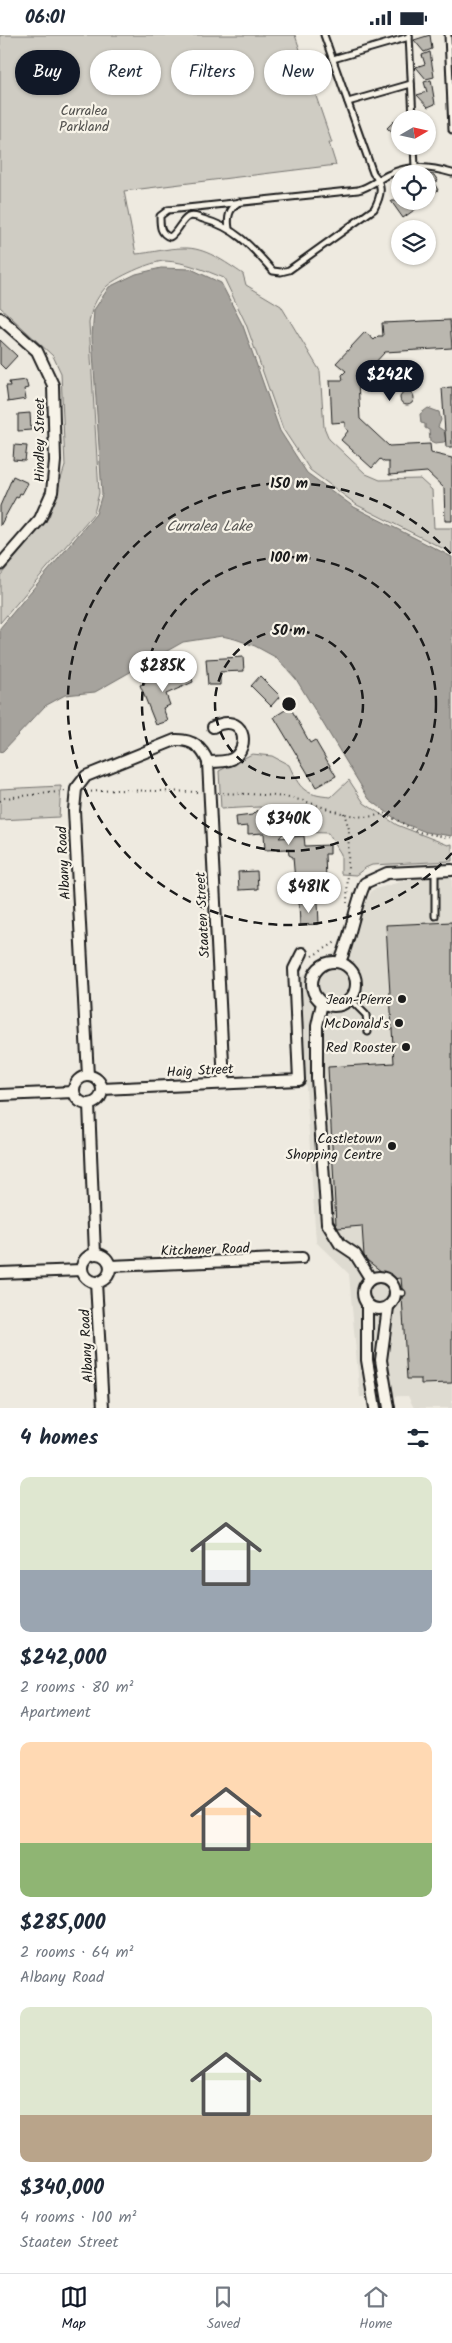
<!DOCTYPE html>
<meta charset="utf-8">
<style>
:root{--surface:#fff;--page:#f6f6f7;--text:#1f2937;--muted:#747a83;--line:#e0e1e3;--accent:#111827}
body{margin:0;font-family:Kalam,sans-serif;background:var(--page);color:var(--text);height:100vh;display:flex;flex-direction:column;font-size:19px;white-space:nowrap}
*{box-sizing:border-box;margin:0}
p{font-size:16px;color:var(--muted)}
.icon{flex:none;width:28px;height:28px;fill:none;stroke:currentColor;stroke-width:2;stroke-linecap:round;stroke-linejoin:round}
.map{position:relative;height:1373px;overflow:hidden}
.drawer{display:flex;flex-direction:column;background:var(--surface);flex:1}
.drawer>*{flex:none}
.hud{position:absolute;left:15px;top:15px;width:422px;height:45px;display:flex;gap:10px}
.needle{width:32px;rotate:81deg}
.tools{position:absolute;left:391px;top:75px;display:grid;gap:10px}
.tools a{display:grid;place-items:center;width:45px;height:45px;border-radius:50%;background:var(--surface);box-shadow:0 1px 4px #0004;font-size:25px}
.price{position:absolute;translate:-50% -42px;padding:0 11px;border-radius:18px;background:#fff;color:#222;font-size:16px;line-height:32px;filter:drop-shadow(0 1px 2px #0008)}
.price::after{content:'';position:absolute;left:50%;top:30px;width:15px;height:11px;margin-left:-8px;background:inherit;clip-path:polygon(0 0,100% 0,50% 100%)}
.price.current{background:var(--accent);color:#fff}
ul{padding:0;list-style:none}
li{display:grid;align-content:center;gap:10px;height:265px;padding:0 20px}
li span{display:grid;place-items:center;height:155px;border-radius:10px;color:#555}
li>.icon{margin-inline-start:auto}
span .icon{width:90px;height:90px;fill:#fffc;stroke-width:1}
li b{font-size:21px}
h2{display:flex;justify-content:space-between;align-items:center;height:60px;padding:0 20px;font-size:21px}
.pill{padding:0 18px;border-radius:22px;background:var(--surface);box-shadow:0 1px 4px #0004;font-size:18px;line-height:45px}
.pill.current{background:var(--accent);color:#fff}
.status{display:flex;justify-content:space-between;align-items:center;height:35px;padding:0 25px;background:var(--surface);direction:ltr}
.status svg{height:14px;fill:currentColor}
.dock{display:flex;justify-content:space-around;align-items:center;height:70px;border-top:1px solid var(--line);background:var(--surface);font-size:14px;color:var(--muted)}
.dock a{display:grid;justify-items:center;gap:2px}
.dock .current{color:var(--accent)}
.map>svg:first-child{display:block}
.built{fill:#dedbd1}
.green{fill:#cfccc3;stroke:#767470}
.water{fill:#a6a39d;stroke:#6f6d69}
.building{fill:#bab7af;stroke:#1c1c1c}
.lines{fill:none;stroke-linecap:round;stroke-linejoin:round}
.lane-casing{stroke:#1c1c1c;stroke-width:9}
.street-casing{stroke:#1c1c1c;stroke-width:14}
.path{stroke:#1c1c1c;stroke-width:2;stroke-dasharray:1 4;stroke-linecap:butt}
.lane{stroke:#f7f3e8;stroke-width:5}
.street{stroke:#f7f3e8;stroke-width:10}
.ring{fill:none;stroke:#1c1c1c;stroke-width:2.5;stroke-dasharray:9 6}
.poi-dot{fill:#1c1c1c;stroke:#f7f3e8;stroke-width:2}
.labels{text-anchor:middle;stroke-width:4.5;stroke-linejoin:round;paint-order:stroke}
.park-label{font-size:14px;fill:#52514e;stroke:#f7f3e8}
.street-label{font-size:14px;fill:#1c1c1c;stroke:#f7f3e8}
.poi-label{font-size:14px;fill:#1c1c1c;stroke:#f7f3e8;text-anchor:end}
.water-label{font-size:15px;font-style:italic;fill:#535250;stroke:#f7f3e8}
.centre{fill:#1c1c1c;stroke:#f7f3e8;stroke-width:2.5}
.ring-label{font-size:15px;text-anchor:middle;font-weight:bold;fill:#1c1c1c;stroke:#f7f3e8;stroke-width:4.5;stroke-linejoin:round;paint-order:stroke}
</style>
<div class="status"><b>06:01</b><svg viewBox="0 0 49 12"><path d="M0 12V9h3v3zM5 12V6h3v6zM10 12V3h3v9zM15 12V0h3v12zM26 1h20v11H26zM47 4h2v5h-2z"/></svg></div>
<div class="map">
<svg width="452" height="1373" viewBox="0 0 452 1373">
<rect width="100%" height="100%" fill="#eeeae0"/>
<filter id="ink" filterUnits="userSpaceOnUse"><feTurbulence type="fractalNoise" baseFrequency=".02" numOctaves="2"/><feDisplacementMap in="SourceGraphic" scale="10" xChannelSelector="R" yChannelSelector="G"/><feConvolveMatrix kernelMatrix="1 2 1 2 8 2 1 2 1" color-interpolation-filters="sRGB"/></filter>
<g filter="url(#ink)">
<!-- built -->
<polygon class="built" points="452,832 452,1373 414,1373 408,1361 360,1362 349,1239 316,1207 299,943 343,911 372,855"/>
<!-- green -->
<g class="green">
<path d="M0,0H295L332,108H329L336,130L124,156L136,219C151,218 167,213 183,213C205,212 225,227 243,239L246,250L281,271L320,336L324,392L329,404L366,439L380,445L420,444L432,455L434,493H452V518L357,470L310,435L283,394L246,289L224,243C204,235 186,227 165,226C152,226 114,243 105,253C96,264 91,274 89,288L99,458L94,478L0,588V541L49,482L65,431L61,338L53,321L0,272Z"/>
<path d="M252,719L272,721L289,730C300,754 304,760 331,762L349,745L364,768L397,790L448,810L452,809V826L372,830L365,833L356,840L341,839V819L328,798L296,797L297,779L259,772L221,774L219,736Z"/>
<polygon points="61,751 59,782 0,785 0,754"/>
</g>
<!-- water -->
<g class="water">
<polygon points="161,233 191,234 221,248 243,291 280,396 307,438 354,472 452,522 452,801 426,797 400,787 369,764 296,644 277,623 255,611 235,604 222,601 183,607 95,657 65,660 45,671 3,716 0,717 0,593 96,479 102,459 92,302 94,275 109,252 136,239"/>
<polygon points="428,373 439,377 441,385 438,392 444,396 446,405 444,407 435,408 430,406 429,395 425,393 425,389 421,388 420,379"/>
</g>
<!-- building -->
<g class="building">
<polygon points="430,0 432,14 424,17 414,5"/>
<polygon points="430,17 434,42 426,44 416,32 425,29 422,20"/>
<polygon points="431,45 435,69 428,72 417,60 427,57 424,47"/>
<polygon points="400,80 400,105 387,93"/>
<polygon points="428,139 434,140 438,146 434,148 438,155 428,162"/>
<polygon points="391,166 427,166 403,183"/>
<polygon points="450,285 452,313 385,317 358,346 360,384 389,411 430,409 431,418 452,423 452,486 445,486 444,453 427,437 389,440 389,427 384,427 380,424 372,433 341,405 348,396 345,392 345,387 332,388 330,345 343,345 342,340 346,336 336,328 365,297 374,305 378,301 383,301 382,288"/>
<polygon points="0,305 17,321 5,334 0,329"/>
<polygon points="26,345 28,353 24,354 26,364 8,367 6,351 10,351 9,347"/>
<polygon points="452,352 452,412 446,412 442,353"/>
<circle cx="407" cy="363" r="7"/>
<polygon points="30,378 31,395 18,396 18,379"/>
<polygon points="14,410 27,411 25,426 13,425"/>
<polygon points="13,441 28,448 22,459 20,458 18,463 16,462 0,491 0,471"/>
<polygon points="243,622 244,636 220,637 220,650 208,650 206,624"/>
<polygon points="189,635 193,647 166,659 170,670 163,673 168,686 156,690 140,650 164,640 165,644"/>
<polygon points="260,641 280,661 271,671 251,651"/>
<polygon points="290,672 310,708 315,705 336,741 316,752 274,682"/>
<polygon points="257,775 275,791 283,782 291,790 279,803 304,801 305,811 330,810 330,819 325,819 326,845 295,846 293,822 289,820 288,814 265,815 264,798 248,799 248,791 237,792 236,782 252,780"/>
<polygon points="257,836 258,854 239,855 238,837"/>
<polygon points="318,867 319,889 300,890 299,868"/>
<polygon points="452,887 452,1348 421,1349 421,1344 407,1344 402,1262 406,1258 402,1254 401,1243 391,1244 368,1226 364,1221 362,1191 338,1193 336,1190 328,1032 394,1028 386,890"/>
</g>
<g class="lines">
<defs>
<g id="lane">
<path d="M324,0L373,138C384,150 381,161 374,174L289,235L281,237L273,236C251,211 236,193 203,184C198,182 193,180 188,182C180,187 178,197 170,202C160,199 160,191 160,181L168,175L358,155C370,152 378,144 390,139C410,129 431,132 452,138"/>
<polyline points="409,0 413,84"/>
<polyline points="448,0 452,95"/>
<polyline points="333,24 409,2"/>
<polyline points="348,67 411,49"/>
<polyline points="414,111 415,132"/>
<path d="M229,194C227,182 229,174 239,167"/>
<polyline points="435,836 435,881"/>
<polyline points="350,964 366,980 368,997"/>
<polyline points="395,1257 402,1258"/>
</g>
<g id="street">
<polyline points="0,283 37,316 53,350 55,426 52,457 40,484 0,530"/>
<path d="M208,727C215,727 226,727 232,724C252,712 244,676 213,692"/>
<circle cx="334" cy="949" r="22"/>
<path d="M340,927C351,901 354,873 365,848L387,838L452,835"/>
<polyline points="322,968 317,991 317,1043 327,1188 340,1209 355,1219 370,1243"/>
<path d="M88,1041L74,775L76,754L86,741L175,705C192,704 202,712 208,727L224,1048"/>
<circle cx="88" cy="1055" r="14"/>
<polyline points="102,1054 299,1045 294,934 302,918"/>
<polyline points="0,1060 74,1057"/>
<polyline points="89,1069 95,1219"/>
<circle cx="96" cy="1233" r="14"/>
<polyline points="110,1231 302,1223"/>
<polyline points="0,1238 82,1235"/>
<circle cx="379" cy="1258" r="16"/>
<polyline points="96,1247 103,1373"/>
<polyline points="367,1270 367,1325 375,1373"/>
<polyline points="388,1272 381,1325 389,1373"/>
</g>
</defs>
<!-- lane casing -->
<use href="#lane" class="lane-casing"/>
<!-- street casing -->
<use href="#street" class="street-casing"/>
<!-- path -->
<g class="path">
<polyline points="86,757 116,755 201,757"/>
<path d="M218,758C243,759 270,759 295,764C322,769 356,790 384,778L418,797L452,803"/>
<polyline points="0,766 5,763 66,756"/>
<polyline points="344,778 349,794 347,868"/>
<polyline points="312,921 333,909 337,905"/>
</g>
<!-- lane -->
<use href="#lane" class="lane"/>
<!-- street -->
<use href="#street" class="street"/>
</g>
</g>
<!-- distance rings -->
<g class="ring">
<circle cx="289" cy="669" r="74"/>
<circle cx="289" cy="669" r="147"/>
<path d="M452 818A221 221 0 1 1 452 520"/>
</g>
<!-- markers -->
<g class="poi-dot">
<circle cx="402" cy="964" r="5"/>
<circle cx="399" cy="988" r="5"/>
<circle cx="406" cy="1012" r="5"/>
<circle cx="392" cy="1111" r="5"/>
</g>
<g class="labels">
<!-- park labels -->
<g class="park-label">
<text x="84" y="80">Curralea<tspan x="84" dy="16">Parkland</tspan></text>
</g>
<!-- street labels -->
<g class="street-label">
<text transform="translate(39 405) rotate(-90)" y="5">Hindley Street</text>
<text transform="translate(63 828) rotate(-93)" y="5">Albany Road</text>
<text transform="translate(202 880) rotate(-93)" y="5">Staaten Street</text>
<text transform="translate(200 1035) rotate(-3)" y="5">Haig Street</text>
<text transform="translate(205 1214) rotate(-2)" y="5">Kitchener Road</text>
<text transform="translate(86 1311) rotate(-93)" y="5">Albany Road</text>
</g>
<!-- poi labels -->
<g class="poi-label">
<text x="392" y="969">Jean-Píerre</text>
<text x="389" y="993">McDonald's</text>
<text x="396" y="1017">Red Rooster</text>
<text x="382" y="1108">Castletown<tspan x="382" dy="16">Shopping Centre</tspan></text>
</g>
<!-- water labels -->
<g class="water-label">
<text x="209" y="496">Curralea Lake</text>
</g>
</g>
<circle cx="289" cy="669" r="8" class="centre"/>
<g class="ring-label">
<text x="289" y="453">150 m</text>
<text x="289" y="527">100 m</text>
<text x="289" y="600">50 m</text>
</g>
</svg>
<div class="tools">
<a><svg class="needle" viewBox="-14 -14 28 28"><path d="M0-13l5 13h-10z" fill="#e53935"/><path d="M0 13l5-13h-10z" fill="#747a83"/></svg></a>
<a><svg class="icon" aria-label="locate" viewBox="0 0 24 24"><circle cx="12" cy="12" r="6"/><path d="M12 2v4M12 18v4M2 12h4M18 12h4"/></svg></a>
<a><svg class="icon" aria-label="layers" viewBox="0 0 24 24"><path d="M12 4l9 5-9 5-9-5zM3 14l9 5 9-5"/></svg></a>
</div>
<b class="price current" style="left:390px;top:367px">$242K</b>
<b class="price" style="left:163px;top:658px">$285K</b>
<b class="price" style="left:289px;top:811px">$340K</b>
<b class="price" style="left:309px;top:879px">$481K</b>
<div class="hud">
<a class="pill current">Buy</a>
<a class="pill">Rent</a>
<a class="pill">Filters</a>
<a class="pill">New</a>
</div>
</div>
<section class="drawer">
<h2>4 homes<svg class="icon" aria-label="filters" viewBox="0 0 24 24"><path d="M4 7h16M4 17h16"/><circle cx="9" cy="7" r="2"/><circle cx="15" cy="17" r="2"/></svg></h2>
<ul>
<li><span style="background:linear-gradient(#dfe7d0 60%,#9aa5b1 0)"><svg class="icon" aria-label="home" viewBox="0 0 24 24"><path d="M3 11l9-7 9 7M6 9v11h12V9"/></svg></span><div><b>$242,000</b><p>2 rooms · 80 m²</p><p>Apartment</p></div></li>
<li><span style="background:linear-gradient(#ffd9b3 65%,#8fb573 0)"><svg class="icon" aria-label="home" viewBox="0 0 24 24"><path d="M3 11l9-7 9 7M6 9v11h12V9"/></svg></span><div><b>$285,000</b><p>2 rooms · 64 m²</p><p>Albany Road</p></div></li>
<li><span style="background:linear-gradient(#dfe7d0 70%,#b9a48a 0)"><svg class="icon" aria-label="home" viewBox="0 0 24 24"><path d="M3 11l9-7 9 7M6 9v11h12V9"/></svg></span><div><b>$340,000</b><p>4 rooms · 100 m²</p><p>Staaten Street</p></div></li>
</ul>
</section>
<nav class="dock">
<a class="current"><svg class="icon" aria-label="map" viewBox="0 0 24 24"><path d="M3 6l6-2 6 2 6-2v14l-6 2-6-2-6 2zM9 4v14M15 6v14"/></svg>Map</a>
<a><svg class="icon" aria-label="saved" viewBox="0 0 24 24"><path d="M7 4h10v16l-5-4-5 4z"/></svg>Saved</a>
<a><svg class="icon" aria-label="home" viewBox="0 0 24 24"><path d="M3 11l9-7 9 7M6 9v11h12V9"/></svg>Home</a>
</nav>
